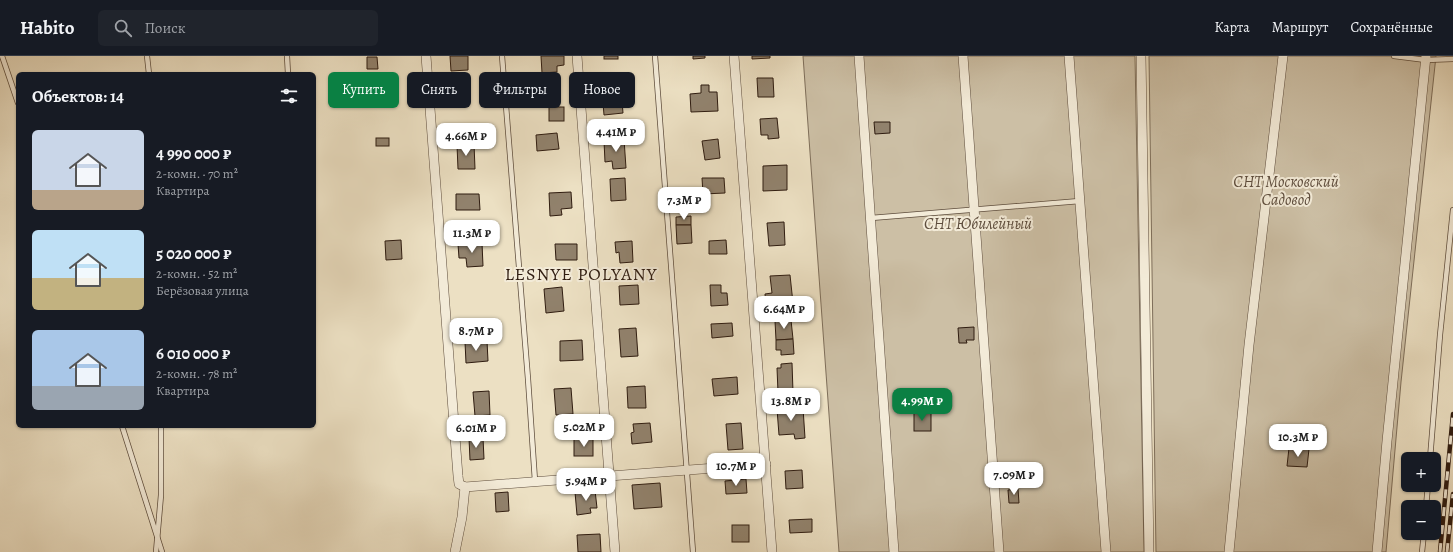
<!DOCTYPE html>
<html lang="ru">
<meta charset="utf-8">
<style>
:root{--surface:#171b24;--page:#20242c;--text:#f1f3f6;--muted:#9ea1a6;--line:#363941;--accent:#0b8043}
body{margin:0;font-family:Alegreya,serif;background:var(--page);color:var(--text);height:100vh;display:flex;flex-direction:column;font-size:15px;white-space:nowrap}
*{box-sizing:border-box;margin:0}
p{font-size:13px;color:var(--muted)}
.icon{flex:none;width:22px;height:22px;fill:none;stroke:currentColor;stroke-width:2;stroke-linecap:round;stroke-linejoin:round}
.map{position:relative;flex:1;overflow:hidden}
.side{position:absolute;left:16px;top:16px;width:300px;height:356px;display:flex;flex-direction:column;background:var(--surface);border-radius:6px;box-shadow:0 1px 3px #0004}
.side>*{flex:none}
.guide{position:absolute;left:328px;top:16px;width:380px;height:36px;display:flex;gap:8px}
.fabs{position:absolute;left:1401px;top:396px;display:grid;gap:8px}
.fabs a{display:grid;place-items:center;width:40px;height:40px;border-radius:6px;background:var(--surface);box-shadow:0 1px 3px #0004;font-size:20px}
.price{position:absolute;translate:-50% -34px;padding:0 9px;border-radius:8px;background:#fff;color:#222;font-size:13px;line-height:26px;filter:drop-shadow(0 1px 2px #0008)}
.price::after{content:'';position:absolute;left:50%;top:24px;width:12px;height:9px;margin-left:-6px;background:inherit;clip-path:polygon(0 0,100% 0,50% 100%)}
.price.active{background:var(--accent);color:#fff}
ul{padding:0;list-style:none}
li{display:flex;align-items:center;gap:12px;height:100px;padding:0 16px}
li span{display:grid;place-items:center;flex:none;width:112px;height:80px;border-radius:6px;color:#555}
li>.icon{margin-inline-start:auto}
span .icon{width:48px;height:48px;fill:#fffc;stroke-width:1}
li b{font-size:17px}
h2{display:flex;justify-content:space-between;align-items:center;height:48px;padding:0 16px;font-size:17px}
.pill{padding:0 14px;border-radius:6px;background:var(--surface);box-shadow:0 1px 3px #0004;font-size:14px;line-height:36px}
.pill.active{background:var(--accent);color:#fff}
header{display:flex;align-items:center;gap:24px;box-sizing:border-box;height:56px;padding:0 20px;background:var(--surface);border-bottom:1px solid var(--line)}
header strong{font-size:19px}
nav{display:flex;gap:22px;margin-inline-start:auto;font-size:14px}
.search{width:280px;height:36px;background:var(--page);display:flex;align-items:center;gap:10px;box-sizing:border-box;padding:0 14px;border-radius:6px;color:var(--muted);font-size:15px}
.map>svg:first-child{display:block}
.green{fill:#ccbfa5;stroke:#7e6e5a}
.building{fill:#91826d;stroke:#2f1c10}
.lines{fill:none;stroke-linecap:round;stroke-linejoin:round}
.lane-casing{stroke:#5e4d3d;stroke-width:6}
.street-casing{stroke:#5e4d3d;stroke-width:10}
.lane{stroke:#f3ebd8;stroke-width:4.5}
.street{stroke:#f3ebd8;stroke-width:9}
.rail-casing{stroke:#2f1c10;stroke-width:4.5}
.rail{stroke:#f3ebd8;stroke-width:3;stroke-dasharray:9;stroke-linecap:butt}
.labels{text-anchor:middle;stroke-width:4;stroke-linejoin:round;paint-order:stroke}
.park-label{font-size:16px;font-style:italic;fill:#5e4d3d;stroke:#f3ebd8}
.quarter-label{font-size:18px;letter-spacing:1px;fill:#2f1c10;stroke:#f3ebd8}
</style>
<header>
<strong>Habito</strong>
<div class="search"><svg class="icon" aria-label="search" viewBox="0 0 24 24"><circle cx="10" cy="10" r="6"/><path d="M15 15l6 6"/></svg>Поиск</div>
<nav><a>Карта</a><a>Маршрут</a><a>Сохранённые</a></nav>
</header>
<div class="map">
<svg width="1453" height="496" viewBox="0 0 1453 496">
<rect width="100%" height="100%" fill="#ece0c3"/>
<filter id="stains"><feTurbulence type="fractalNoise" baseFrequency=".005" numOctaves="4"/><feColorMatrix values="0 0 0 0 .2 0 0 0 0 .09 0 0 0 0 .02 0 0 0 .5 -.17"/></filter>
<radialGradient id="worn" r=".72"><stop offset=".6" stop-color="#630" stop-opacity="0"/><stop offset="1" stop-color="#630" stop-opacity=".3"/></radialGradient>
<!-- green -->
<g class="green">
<polygon points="803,0 1135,0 1144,496 839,496"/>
<polygon points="1149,0 1436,0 1401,326 1386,496 1156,496"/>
</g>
<!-- building -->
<g class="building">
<polygon points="450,0 468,0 468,14 451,15"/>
<polygon points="541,0 564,0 564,9 557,10 557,16 542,17"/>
<rect x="604" y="0" width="14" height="3"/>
<polygon points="693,0 705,0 705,2 693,3"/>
<polygon points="752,0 770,0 770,2 752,3"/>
<polygon points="367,1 377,1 378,13 367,13"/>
<polygon points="757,22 773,22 774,41 758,41"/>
<polygon points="466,29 466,50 450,50 449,30"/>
<polygon points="701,29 709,29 709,36 717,36 718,55 691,56 690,38 701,37"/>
<polygon points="621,33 623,57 604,59 602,35"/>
<rect x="549" y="51" width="15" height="14"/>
<polygon points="777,62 779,82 768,83 768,79 761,79 760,63"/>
<polygon points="874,66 890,66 890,77 875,78"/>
<polygon points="557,77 559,93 537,95 536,79"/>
<rect x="376" y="82" width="13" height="8"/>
<polygon points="624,83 626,112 613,113 612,105 605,106 604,85"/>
<polygon points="718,83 720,102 705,104 702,85"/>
<polygon points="474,88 475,113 458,113 457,89"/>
<polygon points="787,109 787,134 763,135 763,110"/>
<polygon points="625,122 626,144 611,145 610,123"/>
<polygon points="702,122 724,122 725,137 703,138"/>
<polygon points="571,136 572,152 561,153 562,159 550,160 549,137"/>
<polygon points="456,138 479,138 480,154 456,154"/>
<polygon points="691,160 691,169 676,169 676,161"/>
<polygon points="784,166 785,189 769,190 767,167"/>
<polygon points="676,169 691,169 692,187 677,188"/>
<polygon points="401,184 402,203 386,204 385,185"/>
<polygon points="726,184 727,198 709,198 709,185"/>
<polygon points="632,185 633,206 620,207 619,196 616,197 615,186"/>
<polygon points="482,187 483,210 467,211 466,202 459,202 458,188"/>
<polygon points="555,188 577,188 577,204 556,204"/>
<polygon points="790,219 793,247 766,250 765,238 772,237 770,220"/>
<polygon points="638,229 639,248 620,249 619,230"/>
<polygon points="710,229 721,229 721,237 727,237 728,249 711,250"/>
<polygon points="562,231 564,255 546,257 544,233"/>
<polygon points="791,264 793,283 776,284 775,265"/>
<polygon points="732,267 733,280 712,282 711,268"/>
<polygon points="974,271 974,284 966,284 967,287 959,287 958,272"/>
<polygon points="636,272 638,300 621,301 619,273"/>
<polygon points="793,283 794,298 781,299 781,294 776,294 776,284"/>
<polygon points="582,284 583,304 560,305 560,285"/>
<polygon points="487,285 488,305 466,307 465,286"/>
<polygon points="792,307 793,336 778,336 777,312 781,312 781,308"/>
<polygon points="737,321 738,338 714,340 712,323"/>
<polygon points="645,330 646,352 628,352 627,331"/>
<polygon points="571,332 573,358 556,359 554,333"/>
<polygon points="489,335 490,359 475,360 473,336"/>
<polygon points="803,352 805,382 795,383 794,378 779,379 777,353"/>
<rect x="914" y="356" width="17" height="19"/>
<polygon points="650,367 652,386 632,388 631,377 634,376 633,368"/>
<polygon points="741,367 743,393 728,394 726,368"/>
<polygon points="469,382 483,382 484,403 470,404"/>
<rect x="574" y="383" width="19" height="17"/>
<polygon points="1289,392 1309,393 1307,411 1287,410"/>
<polygon points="802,414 803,432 786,433 785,415"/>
<polygon points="746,423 747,437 726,438 725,425"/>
<polygon points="660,427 662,451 634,453 632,429"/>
<polygon points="1018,433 1019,447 1009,447 1008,434"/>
<polygon points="595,434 597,452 590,452 591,457 577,459 575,436"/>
<polygon points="508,436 509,455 496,456 495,437"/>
<polygon points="812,463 812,476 790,477 789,464"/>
<rect x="732" y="469" width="17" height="17"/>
<polygon points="600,478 601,496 578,496 577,479"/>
</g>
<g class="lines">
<defs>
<g id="lane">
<polyline points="2,0 18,47"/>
<polyline points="147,0 149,18"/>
<polyline points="287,0 288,18"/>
<polyline points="502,0 528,323 535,425"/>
<polyline points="655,0 693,496"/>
<polyline points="1394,0 1426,4 1453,3"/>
<polyline points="871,162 1080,145"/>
<polyline points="122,370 162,496"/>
<polyline points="1430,403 1440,279 1453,154"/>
<polyline points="1426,451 1428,429"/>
<polyline points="156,496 161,439 161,370"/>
<polyline points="1422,496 1424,477"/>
</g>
<g id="street">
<polyline points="426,0 458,420 459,428 465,431 766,408"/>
<polyline points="577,0 615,496"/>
<polyline points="734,0 772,496"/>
<polyline points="859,0 894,496"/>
<polyline points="963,0 999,496"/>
<polyline points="1069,0 1106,496"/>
<polyline points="1141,0 1149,496"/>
<polyline points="455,496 462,461 465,431"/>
<polyline points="1229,496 1249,289 1283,0"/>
<polyline points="1377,496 1387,385 1426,0"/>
</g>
</defs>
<!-- lane casing -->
<use href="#lane" class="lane-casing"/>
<!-- street casing -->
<use href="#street" class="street-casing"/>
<!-- lane -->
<use href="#lane" class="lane"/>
<!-- street -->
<use href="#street" class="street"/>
<defs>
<g id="rail">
<polyline points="1440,496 1453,358"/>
<polyline points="1447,496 1453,438"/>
</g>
</defs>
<!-- rail casing -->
<use href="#rail" class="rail-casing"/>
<!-- rail -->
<use href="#rail" class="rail"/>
</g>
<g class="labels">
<!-- park labels -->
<g class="park-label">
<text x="1286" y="131">СНТ Московский<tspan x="1286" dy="18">Садовод</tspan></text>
<text x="978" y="173">СНТ Юбилейный</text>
</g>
<!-- quarter labels -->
<g class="quarter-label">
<text x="581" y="224">LESNYE POLYANY</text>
</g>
</g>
<rect width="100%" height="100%" filter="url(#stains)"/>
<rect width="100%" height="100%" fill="url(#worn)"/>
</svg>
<div class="fabs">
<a>+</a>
<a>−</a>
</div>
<b class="price" style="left:616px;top:97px">4.41M ₽</b>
<b class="price" style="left:466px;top:101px">4.66M ₽</b>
<b class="price" style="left:684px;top:165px">7.3M ₽</b>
<b class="price" style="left:472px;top:198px">11.3M ₽</b>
<b class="price" style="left:784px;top:274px">6.64M ₽</b>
<b class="price" style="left:476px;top:296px">8.7M ₽</b>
<b class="price" style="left:791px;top:366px">13.8M ₽</b>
<b class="price active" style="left:922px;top:366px">4.99M ₽</b>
<b class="price" style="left:584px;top:392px">5.02M ₽</b>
<b class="price" style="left:476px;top:393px">6.01M ₽</b>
<b class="price" style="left:1298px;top:402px">10.3M ₽</b>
<b class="price" style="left:736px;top:431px">10.7M ₽</b>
<b class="price" style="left:1014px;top:440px">7.09M ₽</b>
<b class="price" style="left:586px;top:446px">5.94M ₽</b>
<div class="guide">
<a class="pill active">Купить</a>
<a class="pill">Снять</a>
<a class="pill">Фильтры</a>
<a class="pill">Новое</a>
</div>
<section class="side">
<h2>Объектов: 14<svg class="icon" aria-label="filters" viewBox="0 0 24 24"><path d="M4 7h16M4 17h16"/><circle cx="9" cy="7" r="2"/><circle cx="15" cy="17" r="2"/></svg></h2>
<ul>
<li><span style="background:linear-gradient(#c9d6e8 75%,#b9a48a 0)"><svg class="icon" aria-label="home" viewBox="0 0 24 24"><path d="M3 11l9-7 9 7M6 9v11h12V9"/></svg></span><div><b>4 990 000 ₽</b><p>2-комн. · 70 m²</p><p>Квартира</p></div></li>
<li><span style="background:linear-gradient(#bfe0f5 60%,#c2b280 0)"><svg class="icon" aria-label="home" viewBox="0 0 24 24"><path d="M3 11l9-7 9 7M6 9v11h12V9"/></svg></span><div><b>5 020 000 ₽</b><p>2-комн. · 52 m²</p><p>Берёзовая улица</p></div></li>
<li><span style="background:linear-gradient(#a9c7e8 70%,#9aa5b1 0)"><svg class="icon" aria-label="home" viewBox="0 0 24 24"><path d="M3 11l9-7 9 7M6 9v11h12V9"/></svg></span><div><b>6 010 000 ₽</b><p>2-комн. · 78 m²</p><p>Квартира</p></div></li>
</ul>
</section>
</div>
